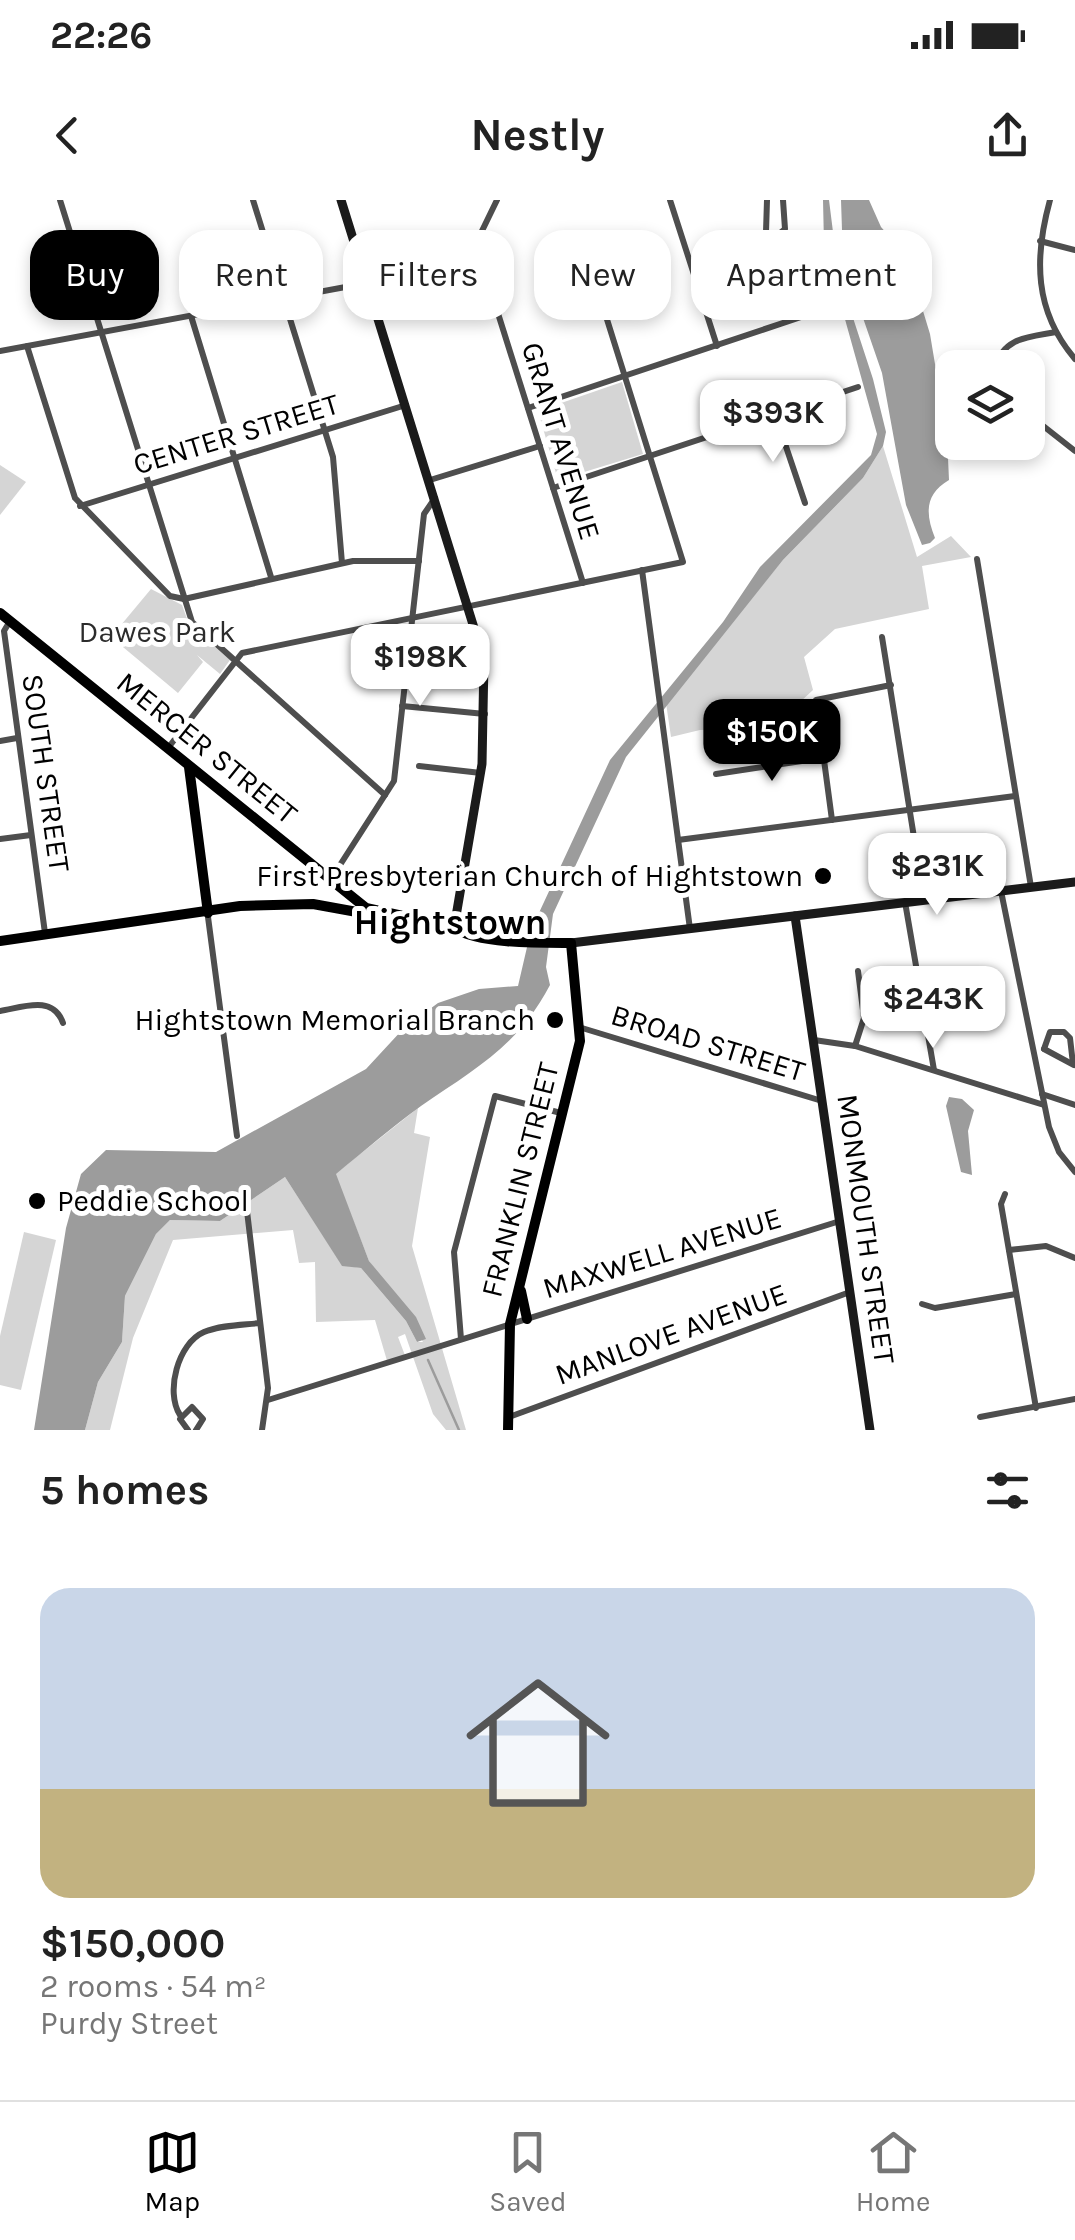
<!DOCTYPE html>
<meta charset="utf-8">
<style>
:root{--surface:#fff;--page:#f6f6f6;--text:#222;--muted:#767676;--line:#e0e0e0;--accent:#000}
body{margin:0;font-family:Karla,sans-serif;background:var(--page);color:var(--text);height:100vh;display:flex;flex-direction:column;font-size:38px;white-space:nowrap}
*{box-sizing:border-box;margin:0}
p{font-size:32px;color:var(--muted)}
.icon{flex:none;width:55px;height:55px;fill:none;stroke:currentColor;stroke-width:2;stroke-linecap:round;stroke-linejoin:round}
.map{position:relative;height:1230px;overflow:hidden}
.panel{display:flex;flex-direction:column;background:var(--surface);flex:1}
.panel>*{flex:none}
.hud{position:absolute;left:30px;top:30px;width:1015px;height:90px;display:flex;gap:20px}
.controls{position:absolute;left:935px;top:150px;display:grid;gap:20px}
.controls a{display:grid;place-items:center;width:110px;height:110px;border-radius:20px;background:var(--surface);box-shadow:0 5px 15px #0003;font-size:50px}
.price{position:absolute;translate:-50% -85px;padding:0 22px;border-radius:20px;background:#fff;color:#222;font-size:32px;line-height:65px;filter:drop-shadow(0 2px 5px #0008)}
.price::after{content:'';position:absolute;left:50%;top:60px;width:30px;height:22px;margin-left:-15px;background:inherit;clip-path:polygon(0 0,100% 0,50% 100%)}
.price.current{background:var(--accent);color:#fff}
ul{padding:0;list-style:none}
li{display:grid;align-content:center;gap:20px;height:530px;padding:0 40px}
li+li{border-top:2px solid var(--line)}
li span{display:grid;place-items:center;height:310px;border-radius:30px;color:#555}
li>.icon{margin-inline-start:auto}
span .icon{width:180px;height:180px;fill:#fffc;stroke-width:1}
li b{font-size:42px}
h2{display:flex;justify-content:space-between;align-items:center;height:120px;padding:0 40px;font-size:42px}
.pill{padding:0 35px;border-radius:30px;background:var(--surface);box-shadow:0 5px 15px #0003;font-size:35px;line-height:90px}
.pill.current{background:var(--accent);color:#fff}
.status{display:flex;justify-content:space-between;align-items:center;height:70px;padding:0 50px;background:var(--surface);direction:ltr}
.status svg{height:28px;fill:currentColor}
header{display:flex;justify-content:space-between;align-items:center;height:130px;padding:0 40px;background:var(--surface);font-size:45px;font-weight:700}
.tab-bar{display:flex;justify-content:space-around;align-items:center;height:140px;border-top:2px solid var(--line);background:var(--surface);font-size:28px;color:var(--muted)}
.tab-bar a{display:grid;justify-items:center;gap:5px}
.tab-bar .current{color:var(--accent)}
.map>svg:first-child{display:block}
.green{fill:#d5d5d5}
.water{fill:#9c9c9c}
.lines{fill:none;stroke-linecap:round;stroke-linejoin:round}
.stream{stroke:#9c9c9c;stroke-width:2.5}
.street{stroke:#4e4e4e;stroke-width:6}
.secondary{stroke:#1b1b1b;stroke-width:9}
.primary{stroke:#000;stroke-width:10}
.poi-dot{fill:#000;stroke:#fff;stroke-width:4}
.labels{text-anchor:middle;stroke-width:10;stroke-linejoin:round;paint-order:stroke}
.street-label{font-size:30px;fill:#000;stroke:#fff}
.park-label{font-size:30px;fill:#2c2c2c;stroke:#fff}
.poi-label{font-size:30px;fill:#000;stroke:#fff;text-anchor:end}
.quarter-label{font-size:35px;font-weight:bold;fill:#000;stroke:#fff}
</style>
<div class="status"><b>22:26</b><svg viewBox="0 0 49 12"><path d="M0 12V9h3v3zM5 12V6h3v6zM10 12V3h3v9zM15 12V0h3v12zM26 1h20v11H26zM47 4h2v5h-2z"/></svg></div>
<header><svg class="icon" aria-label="back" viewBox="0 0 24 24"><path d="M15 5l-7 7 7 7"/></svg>Nestly<svg class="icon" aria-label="share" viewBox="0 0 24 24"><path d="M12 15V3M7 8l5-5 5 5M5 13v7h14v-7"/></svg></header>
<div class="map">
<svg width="1075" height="1230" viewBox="0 0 1075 1230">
<rect width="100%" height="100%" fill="#fff"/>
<!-- green -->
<g class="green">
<polygon points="622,182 643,254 558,280 538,211"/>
<polygon points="883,246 917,357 951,336 971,357 922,366 929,409 835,429 804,457 813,490 799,503 750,506 745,529 700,530 671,537 666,503 783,360 863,278"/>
<polygon points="0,265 26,282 0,315"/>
<polygon points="151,389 182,405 189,424 230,460 220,474 197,455 203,462 178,493 111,437"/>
<polygon points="418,908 414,933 430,937 412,1046 466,1230 446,1230 433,1214 405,1134 398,1137 406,1158 388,1164 375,1120 316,1122 315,1062 299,1063 293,1030 173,1040 133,1138 110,1230 85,1230 98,1182 122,1142 125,1096 156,1034 170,1020 220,1021 285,977 342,1065 361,1068 406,1121 417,1142 423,1142 369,1061 335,974"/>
<polygon points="24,1032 56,1040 21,1190 0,1185 0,1136"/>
</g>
<!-- water -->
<g class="water">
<path d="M823,0H829L838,72L873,179L886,232L883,246L863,278L783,360L626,557L553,714L546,767L550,785C518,846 476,868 421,906C392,927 364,951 336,974L369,1061L416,1117L426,1139L417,1142L406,1121L361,1068L342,1066L285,977L220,1021L170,1020L156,1034L125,1096L122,1142L98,1182L85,1230H34L66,1028L81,974L106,950L216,952L366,869L403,829L438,803L479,789L518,786L531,730L610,560L723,422L760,367L871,255L877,234L824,44Z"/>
<path d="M841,0H869L881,27L906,55L930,134L947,236L949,280C925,294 925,313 935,338L930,343L922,345L906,305L882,173L843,60Z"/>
<polygon points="949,897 962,899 974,910 968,931 972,975 961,972 946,906"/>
</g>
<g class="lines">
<!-- stream -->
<polyline class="stream" points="428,1160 459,1230"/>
<!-- street -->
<g class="street">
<polyline points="60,0 192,422 385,595"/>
<polyline points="253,0 333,257 342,363"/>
<polyline points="497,0 480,35 478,50 583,383"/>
<polyline points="670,0 717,146"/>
<polyline points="767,0 766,32 775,37 785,29 783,0"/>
<path d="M1050,0C1034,58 1034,111 1075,159"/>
<polyline points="1040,41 1075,50"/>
<polyline points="191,116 271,377"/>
<polyline points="27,146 75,298 170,396 184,399"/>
<polyline points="0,151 367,83"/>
<path d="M995,168C1003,137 1029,137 1056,132"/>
<polyline points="528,208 810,114 825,104"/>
<polyline points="775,214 805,303"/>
<polyline points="1028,214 1075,251"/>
<polyline points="430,280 540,246"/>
<polyline points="553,288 858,187"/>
<polyline points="80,306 406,205"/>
<polyline points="977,359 1031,687"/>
<polyline points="642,370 690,729"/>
<polyline points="184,399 353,361 419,361"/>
<polyline points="10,421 4,431 45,733"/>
<polyline points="882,437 924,700"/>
<polyline points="402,506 485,514"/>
<polyline points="0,541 17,538"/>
<polyline points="168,548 242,453 683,362 584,46"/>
<polyline points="419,566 481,573"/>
<polyline points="716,574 822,558"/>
<polyline points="832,620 816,500 891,485"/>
<polyline points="0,639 31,635"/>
<polyline points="678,640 1015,596"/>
<polyline points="331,679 394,581 424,314 435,298"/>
<polyline points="1001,691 1049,927 1059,952 1075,972"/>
<polyline points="905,702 934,870"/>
<polyline points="208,717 237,936"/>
<path d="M0,811C24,807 53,795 63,823"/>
<polyline points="582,828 822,901"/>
<polyline points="814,840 855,846 1044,905"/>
<polyline points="855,846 864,818 858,771"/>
<polyline points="1044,849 1050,832 1064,832 1070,838 1073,864"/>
<polyline points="1044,849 1074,865"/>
<polyline points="1042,894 1075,905"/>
<polyline points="1005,994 1001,1004 1036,1208"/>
<polyline points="247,1011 268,1188 262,1230"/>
<polyline points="1009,1050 1046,1046 1075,1058"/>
<polyline points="922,1104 935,1108 1016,1094"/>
<polyline points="461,1139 454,1052 495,896 561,913"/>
<polyline points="268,1200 840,1021"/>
<path d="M180,1215C165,1192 178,1143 204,1132C221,1125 242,1125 260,1123"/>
<polyline points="509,1217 850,1092"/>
<polyline points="980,1217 1075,1199"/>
<polyline points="188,1230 180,1219 192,1207 203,1219 196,1230"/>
</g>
<!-- secondary -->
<g class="secondary">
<polyline points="341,0 484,460 482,564 454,728"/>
<polyline points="795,716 870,1230"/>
<polyline points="571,743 1075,682"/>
</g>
<!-- primary -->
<g class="primary">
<polyline points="0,413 366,708 458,728"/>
<polyline points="189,567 208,713"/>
<path d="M454,728C479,744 541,743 571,743L580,841L510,1124L508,1230"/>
<polyline points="0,741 240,706 313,704 379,716"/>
<polyline points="521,1091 527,1119"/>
</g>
</g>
<!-- markers -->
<g class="poi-dot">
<circle cx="823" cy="676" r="10"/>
<circle cx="555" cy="820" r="10"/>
<circle cx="37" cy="1001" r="10"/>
</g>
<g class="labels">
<!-- street labels -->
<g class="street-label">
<text transform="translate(236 234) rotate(-17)" y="10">CENTER STREET</text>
<text transform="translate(561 241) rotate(73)" y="10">GRANT AVENUE</text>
<text transform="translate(207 548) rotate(39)" y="10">MERCER STREET</text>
<text transform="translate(46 573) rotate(82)" y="10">SOUTH STREET</text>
<text transform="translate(708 843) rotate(17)" y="10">BROAD STREET</text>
<text transform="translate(520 980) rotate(-76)" y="10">FRANKLIN STREET</text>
<text transform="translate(866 1029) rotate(82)" y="10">MONMOUTH STREET</text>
<text transform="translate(662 1053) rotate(-17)" y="10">MAXWELL AVENUE</text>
<text transform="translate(671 1134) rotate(-20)" y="10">MANLOVE AVENUE</text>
</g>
<!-- park labels -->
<g class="park-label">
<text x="157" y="442">Dawes Park</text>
</g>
<!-- poi labels -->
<g class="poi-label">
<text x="803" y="686">First Presbyterian Church of Hightstown</text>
<text x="535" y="830">Hightstown Memorial Branch</text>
<text x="57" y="1011" text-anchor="start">Peddie School</text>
</g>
<!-- quarter labels -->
<g class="quarter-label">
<text x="450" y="734">Hightstown</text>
</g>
</g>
</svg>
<div class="controls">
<a><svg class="icon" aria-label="layers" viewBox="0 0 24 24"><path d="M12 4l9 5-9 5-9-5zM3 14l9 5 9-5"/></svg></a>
</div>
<b class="price" style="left:773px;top:265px">$393K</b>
<b class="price" style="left:420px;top:509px">$198K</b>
<b class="price current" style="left:772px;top:584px">$150K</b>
<b class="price" style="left:937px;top:718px">$231K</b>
<b class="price" style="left:933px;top:851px">$243K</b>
<div class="hud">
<a class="pill current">Buy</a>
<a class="pill">Rent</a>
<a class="pill">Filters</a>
<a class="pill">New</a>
<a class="pill">Apartment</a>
</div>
</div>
<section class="panel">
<h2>5 homes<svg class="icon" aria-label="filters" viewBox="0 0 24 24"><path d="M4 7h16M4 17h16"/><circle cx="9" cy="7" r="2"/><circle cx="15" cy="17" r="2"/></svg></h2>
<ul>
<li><span style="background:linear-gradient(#c9d6e8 65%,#c2b280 0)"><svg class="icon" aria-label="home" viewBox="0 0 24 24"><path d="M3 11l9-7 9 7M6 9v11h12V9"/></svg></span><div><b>$150,000</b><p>2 rooms · 54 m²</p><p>Purdy Street</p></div></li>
</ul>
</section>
<nav class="tab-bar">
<a class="current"><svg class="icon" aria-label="map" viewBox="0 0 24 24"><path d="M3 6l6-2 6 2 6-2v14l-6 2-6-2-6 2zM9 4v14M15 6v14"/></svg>Map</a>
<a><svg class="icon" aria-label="saved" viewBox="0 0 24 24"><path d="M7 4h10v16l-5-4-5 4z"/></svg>Saved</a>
<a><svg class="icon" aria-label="home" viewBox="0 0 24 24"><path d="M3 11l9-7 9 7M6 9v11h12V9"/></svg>Home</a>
</nav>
